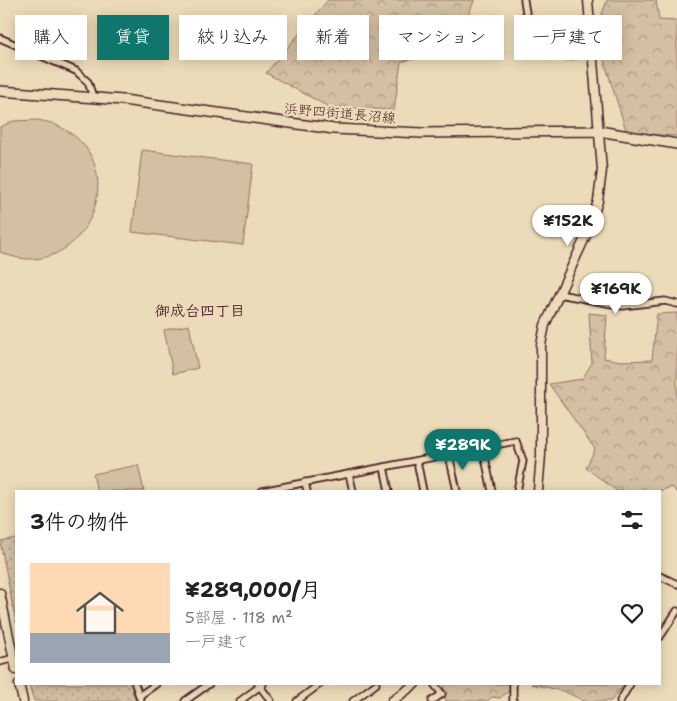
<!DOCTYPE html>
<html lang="ja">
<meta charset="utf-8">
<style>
:root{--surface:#fff;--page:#f6f6f6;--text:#222;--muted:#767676;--line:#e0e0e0;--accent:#0f766e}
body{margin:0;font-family:"Shantell Sans","Klee One",sans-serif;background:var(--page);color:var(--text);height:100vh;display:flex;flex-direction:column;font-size:19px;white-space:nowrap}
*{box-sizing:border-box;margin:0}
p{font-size:16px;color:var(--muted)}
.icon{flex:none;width:28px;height:28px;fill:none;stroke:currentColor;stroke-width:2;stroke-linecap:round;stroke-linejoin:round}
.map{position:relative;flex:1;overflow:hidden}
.sheet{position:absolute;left:15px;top:490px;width:646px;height:195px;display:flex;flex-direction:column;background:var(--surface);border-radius:0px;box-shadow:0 2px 12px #0003}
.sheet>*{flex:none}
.guide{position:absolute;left:15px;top:15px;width:648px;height:45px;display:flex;gap:10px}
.price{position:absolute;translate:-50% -42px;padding:0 11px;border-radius:18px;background:#fff;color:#222;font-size:16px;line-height:32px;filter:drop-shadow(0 1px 2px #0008)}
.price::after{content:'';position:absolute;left:50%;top:30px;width:15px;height:11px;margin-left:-8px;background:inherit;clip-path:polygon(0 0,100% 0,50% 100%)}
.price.on{background:var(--accent);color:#fff}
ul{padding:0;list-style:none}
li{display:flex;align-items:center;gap:15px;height:125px;padding:0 15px}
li+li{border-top:1px solid var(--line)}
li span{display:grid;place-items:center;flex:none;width:140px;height:100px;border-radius:0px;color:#555}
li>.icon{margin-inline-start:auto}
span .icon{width:60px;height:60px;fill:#fffc;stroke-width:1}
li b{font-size:21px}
h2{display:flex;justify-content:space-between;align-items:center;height:60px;padding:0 15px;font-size:21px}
.pill{padding:0 18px;border-radius:0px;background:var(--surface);box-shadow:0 2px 12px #0003;font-size:18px;line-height:45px}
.pill.on{background:var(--accent);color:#fff}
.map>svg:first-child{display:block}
.grass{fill:#d4bfa3;stroke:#8f6f67}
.forest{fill:url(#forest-crowns);stroke:#8f6f67}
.park{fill:url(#park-dots);stroke:#8f6f67}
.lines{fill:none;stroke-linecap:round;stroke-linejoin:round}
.street-casing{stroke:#4a1f2b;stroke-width:9}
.secondary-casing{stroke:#4a1f2b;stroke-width:11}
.primary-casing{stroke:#4a1f2b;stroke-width:12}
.street{stroke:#ecdbb8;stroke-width:5.5}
.secondary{stroke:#ecdbb8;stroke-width:8}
.primary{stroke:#ecdbb8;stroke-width:9}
.labels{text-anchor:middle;stroke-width:4.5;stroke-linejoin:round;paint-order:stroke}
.street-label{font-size:14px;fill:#4a1f2b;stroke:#ecdbb8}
.neighbourhood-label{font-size:15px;font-weight:bold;fill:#4a1f2b;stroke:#ecdbb8}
</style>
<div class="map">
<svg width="677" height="701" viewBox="0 0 677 701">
<defs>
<pattern id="forest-crowns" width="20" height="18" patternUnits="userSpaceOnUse" patternTransform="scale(1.25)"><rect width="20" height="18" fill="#d4bfa3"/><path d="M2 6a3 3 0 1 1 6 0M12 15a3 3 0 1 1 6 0" fill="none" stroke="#ae9b85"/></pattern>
<pattern id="park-dots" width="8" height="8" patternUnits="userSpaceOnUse" patternTransform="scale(1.25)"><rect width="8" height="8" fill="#d4bfa3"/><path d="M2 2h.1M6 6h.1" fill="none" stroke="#ae9b85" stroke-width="1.8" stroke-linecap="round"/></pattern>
</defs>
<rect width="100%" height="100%" fill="#ecdbb8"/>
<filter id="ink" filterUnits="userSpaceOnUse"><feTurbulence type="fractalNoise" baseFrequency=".02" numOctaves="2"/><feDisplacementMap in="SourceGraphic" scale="10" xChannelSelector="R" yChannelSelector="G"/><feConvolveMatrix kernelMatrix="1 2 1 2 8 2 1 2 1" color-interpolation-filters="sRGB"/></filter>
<g filter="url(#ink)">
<!-- grass -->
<g class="grass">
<path d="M36,120C43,121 51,122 58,126C140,163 83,290 0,252V127L13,121Z"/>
<polygon points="142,150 253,164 243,245 132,232"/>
<polygon points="189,325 198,368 173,374 164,330"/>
<polygon points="138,465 144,491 97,491 93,474"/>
</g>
<!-- forest -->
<g class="forest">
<polygon points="328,0 474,0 474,1 454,49 401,62 394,110 329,107 266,73"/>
<polygon points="607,0 656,0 659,20 677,21 677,136 627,133 601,51 600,20"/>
<polygon points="589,313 607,315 604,358 621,361 652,360 657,314 677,313 677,493 672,487 659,491 617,491 586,468 595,449 549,384 582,379 592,363"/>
<polygon points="443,684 518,684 500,698 492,697 487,701 446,701"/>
<polygon points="531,684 625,684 611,701 584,701 564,691"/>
</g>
<!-- park -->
<g class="park">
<polygon points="16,538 16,622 0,541"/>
<polygon points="29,684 131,684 136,701 34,701"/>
</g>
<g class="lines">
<defs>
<g id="street">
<path d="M524,0C526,15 533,49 549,55C561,59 579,54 592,53"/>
<polyline points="0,38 76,71 88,82 93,97"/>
<polyline points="559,294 623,306 665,301 677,304"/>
<polyline points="483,448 492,491"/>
<polyline points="449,455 457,491"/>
<polyline points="417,461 423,491"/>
<polyline points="384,467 389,491"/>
<polyline points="349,474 353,491"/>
<polyline points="305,482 307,491"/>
<polyline points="262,491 516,441 523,461 517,491"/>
<polyline points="660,576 677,584"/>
<polyline points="660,637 677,611"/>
<polyline points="0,662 14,658"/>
<polyline points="135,684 141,701"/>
<polyline points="258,684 271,701"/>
<polyline points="513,684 513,701"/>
<polyline points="139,696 156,684"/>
<polyline points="185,701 209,684"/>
<polyline points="240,701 263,684"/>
<polyline points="297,701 320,684"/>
<polyline points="353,701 376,684"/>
<polyline points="432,701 442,694 434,684"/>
<polyline points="620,701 630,684"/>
</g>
<g id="secondary">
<polyline points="538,491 541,455 541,345 545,325 589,229 598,201 602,170 588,0"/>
<polyline points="0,593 16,670"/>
<polyline points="19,684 23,701"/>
<polyline points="392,701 415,684"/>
</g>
<polyline id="primary" points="0,91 123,100 334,129 422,133 599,131 677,144"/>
</defs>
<!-- street casing -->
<use href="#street" class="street-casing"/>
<!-- secondary casing -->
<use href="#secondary" class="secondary-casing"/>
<!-- primary casing -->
<use href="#primary" class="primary-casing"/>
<!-- street -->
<use href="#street" class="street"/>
<!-- secondary -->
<use href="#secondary" class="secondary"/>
<!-- primary -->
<use href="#primary" class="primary"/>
</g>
</g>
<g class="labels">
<!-- street labels -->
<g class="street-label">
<text transform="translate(340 113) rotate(5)" y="5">浜野四街道長沼線</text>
</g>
<!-- neighbourhood labels -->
<g class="neighbourhood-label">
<text x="200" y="316">御成台四丁目</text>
</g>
</g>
</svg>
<b class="price" style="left:568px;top:247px">¥152K</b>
<b class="price" style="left:616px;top:315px">¥169K</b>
<b class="price on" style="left:463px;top:471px">¥289K</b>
<div class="guide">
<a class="pill">購入</a>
<a class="pill on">賃貸</a>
<a class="pill">絞り込み</a>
<a class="pill">新着</a>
<a class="pill">マンション</a>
<a class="pill">一戸建て</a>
</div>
<section class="sheet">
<h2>3件の物件<svg class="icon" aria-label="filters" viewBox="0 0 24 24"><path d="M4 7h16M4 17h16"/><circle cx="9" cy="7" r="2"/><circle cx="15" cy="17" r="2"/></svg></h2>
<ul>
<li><span style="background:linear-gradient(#ffd9b3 70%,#9aa5b1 0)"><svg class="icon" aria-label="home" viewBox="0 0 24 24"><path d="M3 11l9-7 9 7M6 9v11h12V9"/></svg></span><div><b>¥289,000/月</b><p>5部屋 · 118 m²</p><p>一戸建て</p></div><svg class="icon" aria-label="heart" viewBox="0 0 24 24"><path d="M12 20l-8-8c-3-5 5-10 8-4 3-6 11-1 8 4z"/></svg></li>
</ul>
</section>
</div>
